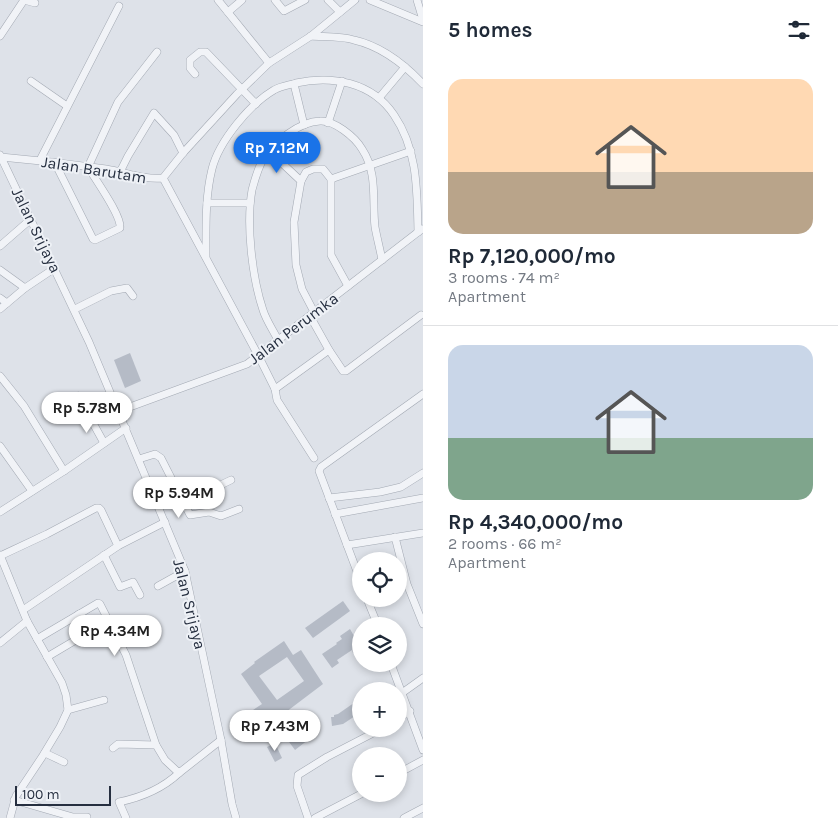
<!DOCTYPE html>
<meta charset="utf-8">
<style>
:root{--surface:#fff;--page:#f6f6f7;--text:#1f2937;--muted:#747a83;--line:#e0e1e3;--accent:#1a73e8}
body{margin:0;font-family:Karla,sans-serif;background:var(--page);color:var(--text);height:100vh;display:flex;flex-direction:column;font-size:19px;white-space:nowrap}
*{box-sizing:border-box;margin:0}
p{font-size:16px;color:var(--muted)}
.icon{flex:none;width:28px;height:28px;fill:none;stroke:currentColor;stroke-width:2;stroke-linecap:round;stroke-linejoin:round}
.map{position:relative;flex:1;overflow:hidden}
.sheet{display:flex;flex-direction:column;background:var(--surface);width:415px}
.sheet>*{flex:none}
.controls{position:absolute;left:352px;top:552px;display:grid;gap:10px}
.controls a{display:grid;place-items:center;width:55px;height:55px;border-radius:50%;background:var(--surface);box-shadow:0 2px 8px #0003;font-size:25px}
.scale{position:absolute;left:15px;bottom:12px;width:96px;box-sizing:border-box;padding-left:5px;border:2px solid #262f40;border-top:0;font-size:14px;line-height:18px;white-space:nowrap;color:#262f40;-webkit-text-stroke:4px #eef1f6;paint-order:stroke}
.price{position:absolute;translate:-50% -42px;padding:0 11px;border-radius:18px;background:#fff;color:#222;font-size:16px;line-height:32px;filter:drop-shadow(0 1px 2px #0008)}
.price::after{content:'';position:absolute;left:50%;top:30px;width:15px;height:11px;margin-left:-8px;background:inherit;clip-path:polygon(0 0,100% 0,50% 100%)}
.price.current{background:var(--accent);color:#fff}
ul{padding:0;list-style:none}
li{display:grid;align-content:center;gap:10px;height:265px;padding:0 25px}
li+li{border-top:1px solid var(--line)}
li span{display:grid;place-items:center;height:155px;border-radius:15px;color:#555}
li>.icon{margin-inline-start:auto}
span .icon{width:90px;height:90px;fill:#fffc;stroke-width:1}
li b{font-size:21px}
h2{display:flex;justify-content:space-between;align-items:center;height:60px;padding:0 25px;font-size:21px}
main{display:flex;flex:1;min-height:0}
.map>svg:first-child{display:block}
.building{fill:#b5bbc6;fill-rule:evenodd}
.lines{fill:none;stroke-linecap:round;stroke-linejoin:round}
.minor-casing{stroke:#a3a9b3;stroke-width:8}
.minor{stroke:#f1f3f7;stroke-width:7}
.labels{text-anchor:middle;stroke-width:4;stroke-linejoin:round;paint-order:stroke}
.street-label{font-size:16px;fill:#262f40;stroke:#eef1f6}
</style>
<main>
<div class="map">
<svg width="423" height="818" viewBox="0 0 423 818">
<rect width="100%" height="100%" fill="#dee2e9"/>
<!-- building -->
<g class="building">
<polygon points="130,353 141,381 125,388 114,360"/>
<polygon points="343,601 350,611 313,638 305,628"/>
<polygon points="350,629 361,648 353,653 352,650 337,660 339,663 332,668 322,654 337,644 336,643 342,639 340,636"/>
<path d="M284,641L293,655L301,650L323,684L286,712L294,723L303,715L317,733L295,750L278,727L263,737L258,731L255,734L246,721L250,718L247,714L262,704L241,674L255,663L254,662ZM287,657L304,681L277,700L259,676Z"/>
<polygon points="361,698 361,712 343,724 332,726 331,717 334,717 334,715 338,714"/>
<polygon points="275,743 282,758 275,762 267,747"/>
</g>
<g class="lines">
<defs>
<g id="minor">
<polyline points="24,0 35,3"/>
<polyline points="218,0 269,63"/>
<polyline points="275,0 284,11 305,0"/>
<polyline points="328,0 340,12"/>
<polyline points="370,0 423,22"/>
<polyline points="417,0 423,20"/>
<polyline points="228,12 242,0"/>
<polyline points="0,36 24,0"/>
<path d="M311,36C325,37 341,36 354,40C381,46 404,64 423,84"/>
<polyline points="195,74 190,68 190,60 200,52 206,52 256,104"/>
<polyline points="31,81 67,106"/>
<polyline points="294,84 304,125"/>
<polyline points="379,98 405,67"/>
<polyline points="328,123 342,81"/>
<polyline points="269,151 301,181"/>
<polyline points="0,155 89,342 185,571 221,740 232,804 236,818"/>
<path d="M1,157C36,160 71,164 106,169C125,172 144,180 163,178L183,153L237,94L269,63L311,36L355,0"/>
<polyline points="40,160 119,6"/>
<path d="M55,163L93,239L95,240L120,228C122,216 95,179 88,167L118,102L157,52"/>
<polyline points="120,172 128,156 154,113 174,135 183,153"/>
<polyline points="163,178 258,355 275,389 277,400 314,458"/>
<polyline points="331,179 411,151"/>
<polyline points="207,203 250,203"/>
<polyline points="0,246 31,219"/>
<path d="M206,256C206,227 205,197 212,169C219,141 250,104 274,90C280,86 289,85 296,83C332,75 372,82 394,115C418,150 417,191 418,232"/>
<polyline points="0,270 25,288 0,309"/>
<polyline points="25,288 55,268"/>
<polyline points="0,298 7,303"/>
<polyline points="75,309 111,291 127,288 133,296"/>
<polyline points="314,312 302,289 296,265 294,222 301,181 306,172 313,169 323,169 331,179 331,255 348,286"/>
<polyline points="310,316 329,350 343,371 346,371 421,315"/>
<path d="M278,340C273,330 266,320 263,310C252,277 246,224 252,190C255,179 258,167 264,158C275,141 299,122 320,121C334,120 355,137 362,149C378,173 372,200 375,227C377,238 380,249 382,260"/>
<polyline points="0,376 24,406 64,471"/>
<polyline points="275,389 329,350"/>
<polyline points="78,396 104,443"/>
<polyline points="119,411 247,364 422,229"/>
<polyline points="0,446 32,491"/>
<polyline points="139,459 155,454 161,458 190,515 209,512 221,516 239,509"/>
<polyline points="329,498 380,492 401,487 423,473"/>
<polyline points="183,503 231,480"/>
<polyline points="0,512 64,471 126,428"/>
<polyline points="335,514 423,498"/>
<polyline points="395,537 407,584 423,624"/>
<polyline points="347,545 423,533"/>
<polyline points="0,555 27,621 62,683 66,695 68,710 60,727 42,757 16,796 10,818"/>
<polyline points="104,555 120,587 133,582 140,595"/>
<polyline points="0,556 47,534 96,508 99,508 101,510 118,546"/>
<polyline points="361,582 319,471 321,467 423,394"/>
<polyline points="158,586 185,571"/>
<polyline points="367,599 378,626"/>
<polyline points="23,610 118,546 165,522"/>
<polyline points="79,614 92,636"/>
<polyline points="37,639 98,603 100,604 126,655 156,745"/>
<polyline points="0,643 27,621"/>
<polyline points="47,657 74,641"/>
<polyline points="391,664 423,750"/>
<polyline points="402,693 423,678"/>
<polyline points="68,710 104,700"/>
<polyline points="399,718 410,711"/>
<polyline points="113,748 118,744 156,745 165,760 179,773 221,740"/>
<polyline points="45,753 64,762"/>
<polyline points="399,773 423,760"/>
<polyline points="14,800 73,817 87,817"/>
<path d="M126,818L119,802C143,797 162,789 179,773"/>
<polyline points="308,818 297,786 298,775 327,757 381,729"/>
<polyline points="315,818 361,794"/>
<polyline points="404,818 423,808"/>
</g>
</defs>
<!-- minor casing -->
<use href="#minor" class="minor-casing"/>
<!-- minor -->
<use href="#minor" class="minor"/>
</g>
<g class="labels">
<!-- street labels -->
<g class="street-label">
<text transform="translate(94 169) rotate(9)" y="6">Jalan Barutam</text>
<text transform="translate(37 230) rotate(64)" y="6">Jalan Srijaya</text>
<text transform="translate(293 328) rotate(-37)" y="6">Jalan Perumka</text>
<text transform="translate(190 604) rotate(76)" y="6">Jalan Srijaya</text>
</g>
</g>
</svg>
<div class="controls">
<a><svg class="icon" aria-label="locate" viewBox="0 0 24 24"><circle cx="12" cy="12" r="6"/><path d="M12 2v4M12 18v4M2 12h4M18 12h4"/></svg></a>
<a><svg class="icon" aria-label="layers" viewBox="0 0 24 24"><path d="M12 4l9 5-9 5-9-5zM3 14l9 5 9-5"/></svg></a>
<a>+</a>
<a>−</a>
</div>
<div class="scale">100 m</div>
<b class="price current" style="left:277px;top:174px">Rp 7.12M</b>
<b class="price" style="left:87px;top:434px">Rp 5.78M</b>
<b class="price" style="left:179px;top:519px">Rp 5.94M</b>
<b class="price" style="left:115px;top:657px">Rp 4.34M</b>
<b class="price" style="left:275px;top:752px">Rp 7.43M</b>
</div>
<section class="sheet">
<h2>5 homes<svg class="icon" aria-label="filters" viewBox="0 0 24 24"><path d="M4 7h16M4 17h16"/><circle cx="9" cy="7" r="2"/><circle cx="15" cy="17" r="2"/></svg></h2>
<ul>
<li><span style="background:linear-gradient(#ffd9b3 60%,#b9a48a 0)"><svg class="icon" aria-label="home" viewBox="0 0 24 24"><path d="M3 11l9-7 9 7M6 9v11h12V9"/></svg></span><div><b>Rp 7,120,000/mo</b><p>3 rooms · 74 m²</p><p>Apartment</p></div></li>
<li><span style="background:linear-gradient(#c9d6e8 60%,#7fa58c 0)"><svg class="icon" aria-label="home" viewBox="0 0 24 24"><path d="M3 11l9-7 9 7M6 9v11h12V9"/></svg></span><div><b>Rp 4,340,000/mo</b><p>2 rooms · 66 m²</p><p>Apartment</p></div></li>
</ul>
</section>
</main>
